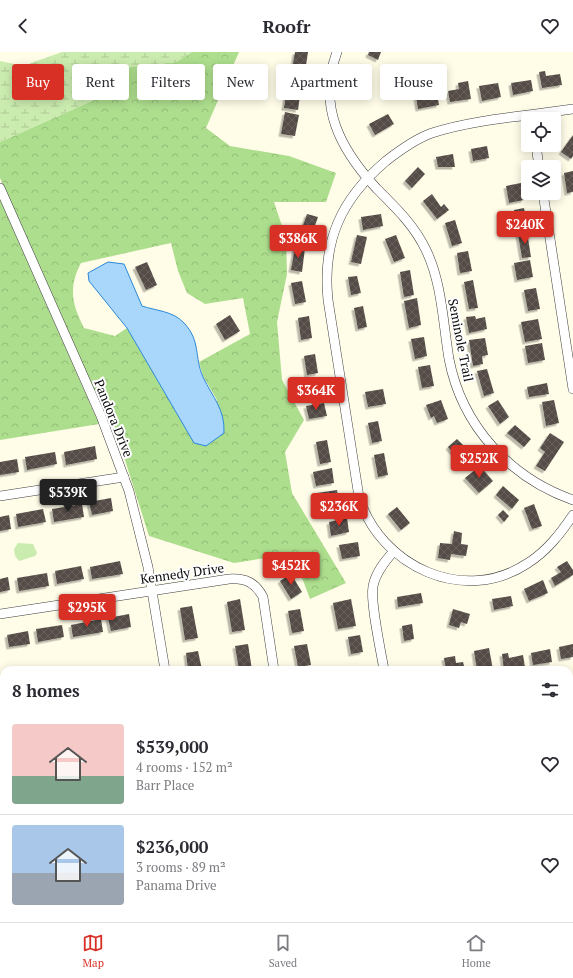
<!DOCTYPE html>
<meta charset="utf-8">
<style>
:root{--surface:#fff;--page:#f2f2f3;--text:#2b2b33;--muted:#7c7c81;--line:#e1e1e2;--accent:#d93025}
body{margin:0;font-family:"PT Serif",serif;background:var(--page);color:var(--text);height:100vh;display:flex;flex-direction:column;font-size:15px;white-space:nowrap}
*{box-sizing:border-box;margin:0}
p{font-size:13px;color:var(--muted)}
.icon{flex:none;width:22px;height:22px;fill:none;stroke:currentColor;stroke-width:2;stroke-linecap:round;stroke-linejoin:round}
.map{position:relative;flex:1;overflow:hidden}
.drawer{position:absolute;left:0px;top:614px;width:573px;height:256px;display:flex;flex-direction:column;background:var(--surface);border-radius:12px 12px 0 0;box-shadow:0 2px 10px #0003}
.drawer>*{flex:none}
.banner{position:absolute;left:12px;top:12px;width:549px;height:36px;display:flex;gap:8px}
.buttons{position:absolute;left:521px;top:60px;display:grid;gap:8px}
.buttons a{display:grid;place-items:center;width:40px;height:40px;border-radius:4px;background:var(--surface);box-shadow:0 2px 10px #0003;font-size:20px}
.price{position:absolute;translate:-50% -34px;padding:0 9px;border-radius:4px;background:var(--accent);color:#fff;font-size:13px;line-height:26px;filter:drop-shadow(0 1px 2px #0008)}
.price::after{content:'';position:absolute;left:50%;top:24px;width:12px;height:9px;margin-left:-6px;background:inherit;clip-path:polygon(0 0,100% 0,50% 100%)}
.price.selected{background:#222;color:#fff}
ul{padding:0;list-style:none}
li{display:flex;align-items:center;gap:12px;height:100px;padding:0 12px}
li+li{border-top:1px solid var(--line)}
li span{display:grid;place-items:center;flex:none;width:112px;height:80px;border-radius:4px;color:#555}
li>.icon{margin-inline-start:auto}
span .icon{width:48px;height:48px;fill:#fffc;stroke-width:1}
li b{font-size:17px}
h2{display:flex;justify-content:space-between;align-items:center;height:48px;padding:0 12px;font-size:17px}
.chip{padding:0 14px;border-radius:4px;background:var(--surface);box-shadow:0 2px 10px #0003;font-size:14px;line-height:36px}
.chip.selected{background:var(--accent);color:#fff}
header{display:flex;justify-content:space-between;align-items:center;height:52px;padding:0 12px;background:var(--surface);font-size:18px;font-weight:600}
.tabs{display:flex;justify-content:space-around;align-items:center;height:56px;border-top:1px solid var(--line);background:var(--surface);font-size:11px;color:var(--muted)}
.tabs a{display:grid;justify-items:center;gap:2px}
.tabs .selected{color:var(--accent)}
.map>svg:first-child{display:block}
.forest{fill:url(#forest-crowns);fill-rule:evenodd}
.wetland{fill:url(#wetland-marsh)}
.park{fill:#cbecaf}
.water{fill:#a8d7fb;stroke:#2a88d8}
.building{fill:url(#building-cross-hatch);filter:url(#shadow)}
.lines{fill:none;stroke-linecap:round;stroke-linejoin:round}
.minor-casing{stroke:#3e3e3e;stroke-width:10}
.minor{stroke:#fff;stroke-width:9}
.labels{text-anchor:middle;stroke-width:4;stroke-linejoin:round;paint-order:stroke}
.street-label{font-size:13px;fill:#0b0b0b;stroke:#fff}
</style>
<header><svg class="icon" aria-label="back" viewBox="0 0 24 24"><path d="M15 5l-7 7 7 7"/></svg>Roofr<svg class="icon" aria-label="heart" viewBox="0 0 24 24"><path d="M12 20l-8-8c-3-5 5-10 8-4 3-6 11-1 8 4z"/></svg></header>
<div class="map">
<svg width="573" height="870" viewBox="0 0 573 870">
<defs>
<pattern id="forest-crowns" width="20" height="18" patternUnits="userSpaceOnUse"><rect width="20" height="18" fill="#adde8d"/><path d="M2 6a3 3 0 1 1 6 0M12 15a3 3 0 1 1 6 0" fill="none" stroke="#94bd78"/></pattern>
<pattern id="wetland-marsh" width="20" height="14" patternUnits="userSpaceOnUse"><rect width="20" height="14" fill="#cbecaf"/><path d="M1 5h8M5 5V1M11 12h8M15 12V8" fill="none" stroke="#adc995"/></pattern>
<pattern id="building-cross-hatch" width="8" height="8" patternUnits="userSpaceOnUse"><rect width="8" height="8" fill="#544c46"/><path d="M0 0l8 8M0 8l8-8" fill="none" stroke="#68615c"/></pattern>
<filter id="shadow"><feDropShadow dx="-2.5" dy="2.5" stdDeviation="0" flood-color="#0004"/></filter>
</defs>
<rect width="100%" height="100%" fill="#fffce8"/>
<!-- forest -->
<g class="forest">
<path d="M192,0H239L206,76L230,94L289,104L336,121L326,150H274L286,186L287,222L277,270L282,328L304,368L285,400L292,441L346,531L310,547L295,507L291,502L234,511L149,484L113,370L108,371L0,126V90L96,47L108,27L127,15L176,10ZM171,191L178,219L187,241L205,252L243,246L250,282L199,310L203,324L217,348L194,391L127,276L115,284L84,276C72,252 68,236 81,211Z"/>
<polygon points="0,147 99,372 0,388"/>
</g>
<!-- wetland -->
<polygon class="wetland" points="62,0 192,0 176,10 127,15 108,27 96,47 0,90 0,9 23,14"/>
<!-- park -->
<polygon class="park" points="18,491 33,492 37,501 35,504 19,509 15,504 14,497"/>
<!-- water -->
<path class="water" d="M108,210L124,212L142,254C157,259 173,259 184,271C201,289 194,305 203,325C213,346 225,357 224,381L206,394L194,391L127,276L89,229L88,221Z"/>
<!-- building -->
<g class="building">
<polygon points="295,0 308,0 305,20 292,18"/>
<polygon points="369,0 381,0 378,8 368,3"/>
<polygon points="545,19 546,24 560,22 562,33 542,36 539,20"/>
<polygon points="531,28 533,39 513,43 511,31"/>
<polygon points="468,29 471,47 450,50 448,39 459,37 458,31"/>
<polygon points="498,31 501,45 482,49 479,34"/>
<polygon points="287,34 301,36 298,58 284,56"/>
<polygon points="436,36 439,53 418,57 415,39"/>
<polygon points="285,60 299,63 295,84 281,82"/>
<polygon points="388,62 394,72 375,83 369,72"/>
<polygon points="573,83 573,104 571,107 561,100"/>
<polygon points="487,94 489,106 473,109 471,97"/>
<polygon points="453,102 455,115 438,115 436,105"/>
<polygon points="418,115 425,122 412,136 405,129"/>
<polygon points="573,119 573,140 567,141 564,121"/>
<polygon points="521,131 524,148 509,151 506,134"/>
<polygon points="432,142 441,155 444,152 449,158 437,167 423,149"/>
<polygon points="524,156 527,172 512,175 510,164 515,164 514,158"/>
<polygon points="307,162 318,165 310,188 299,185"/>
<polygon points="381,162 383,174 363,178 361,165"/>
<polygon points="455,168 462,191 452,194 445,171"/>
<polygon points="527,180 531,205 522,206 518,182"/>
<polygon points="357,183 367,185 361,212 351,210"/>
<polygon points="396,183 405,206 394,210 385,187"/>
<polygon points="295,195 305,196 302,220 291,218"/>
<polygon points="468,199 472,219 460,221 457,201"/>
<polygon points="530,208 533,225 517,228 514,211"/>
<polygon points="147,210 157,233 146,238 135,215"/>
<polygon points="410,218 414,243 404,245 400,220"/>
<polygon points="357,224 361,241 351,243 348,225"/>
<polygon points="473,228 478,256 469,257 464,230"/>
<polygon points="302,229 306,250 295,252 291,231"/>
<polygon points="536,236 540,257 528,259 524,238"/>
<polygon points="417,246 421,273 409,276 404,249"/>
<polygon points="363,254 367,275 358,277 354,256"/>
<polygon points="230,263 240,279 225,288 216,272"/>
<polygon points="309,264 312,286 301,288 298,266"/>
<polygon points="475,264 476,267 485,265 487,277 469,281 466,265"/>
<polygon points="538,267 542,287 525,290 521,270"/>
<polygon points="424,285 427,304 415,307 411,287"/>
<polygon points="485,286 488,303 482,304 483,312 473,314 469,288"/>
<polygon points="542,291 545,308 528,311 525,294"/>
<polygon points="315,302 318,321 307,323 304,304"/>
<polygon points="430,313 434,334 422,336 418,315"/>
<polygon points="487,317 494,341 484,344 477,319"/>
<polygon points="547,331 549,342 529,345 527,335"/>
<polygon points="383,337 386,352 368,355 365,340"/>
<polygon points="441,348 448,367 437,371 434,364 431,366 426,353"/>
<polygon points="498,348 509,365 500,372 488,354"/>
<polygon points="554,348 559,371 546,374 542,350"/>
<polygon points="324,351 327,364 309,367 306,354"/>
<polygon points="378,369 382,389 372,391 368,371"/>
<polygon points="515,373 531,387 524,395 507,381"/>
<polygon points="550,381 564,390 545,419 536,414 545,400 540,396"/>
<polygon points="457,387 472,402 463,411 448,395"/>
<polygon points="327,388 331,410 320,412 316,390"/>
<polygon points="95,394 97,407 66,413 64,400"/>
<polygon points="55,400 57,412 27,418 25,405"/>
<polygon points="384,401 388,423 378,425 374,403"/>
<polygon points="17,407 19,420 0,423 0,410"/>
<polygon points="480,414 493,429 479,441 465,426"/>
<polygon points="332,416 334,431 316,434 313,420"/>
<polygon points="503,434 519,448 512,457 496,443"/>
<polygon points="337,438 338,444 335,445 336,453 319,456 317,441"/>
<polygon points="111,446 113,459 92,463 89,450"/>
<polygon points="82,452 84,465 54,470 52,457"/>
<polygon points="534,452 542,474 532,477 524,456"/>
<polygon points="397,455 410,471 401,478 388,462"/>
<polygon points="43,457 46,470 18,475 16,462"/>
<polygon points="503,458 509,464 504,470 498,463"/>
<polygon points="9,463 11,477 0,479 0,465"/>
<polygon points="347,466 349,480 331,484 329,470"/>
<polygon points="454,479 462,481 461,492 468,493 466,504 451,502 450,508 438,506 440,491 452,492"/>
<polygon points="358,490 360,504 342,507 339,493"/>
<polygon points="120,509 123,522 92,527 90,515"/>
<polygon points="567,509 573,518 573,523 555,534 551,526 561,520 557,515"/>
<polygon points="81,514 84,527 57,532 55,519"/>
<polygon points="47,521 49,534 19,539 17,526"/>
<polygon points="291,522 302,540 291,547 280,529"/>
<polygon points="8,525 10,538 0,540 0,527"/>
<polygon points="543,528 548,541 529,549 524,537"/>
<polygon points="421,541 423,551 398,555 397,545"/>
<polygon points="511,544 513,554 494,558 492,547"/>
<polygon points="240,547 245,578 232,580 227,550"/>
<polygon points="351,547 356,574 338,577 333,551"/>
<polygon points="192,554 198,586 185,588 180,556"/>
<polygon points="300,557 304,579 292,581 288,559"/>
<polygon points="453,557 470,562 467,572 461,570 459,576 449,573"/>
<polygon points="129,562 131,575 111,579 108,566"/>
<polygon points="101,567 103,580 73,585 71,573"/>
<polygon points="412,572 414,587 404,589 402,574"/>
<polygon points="62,573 64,585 38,590 36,577"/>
<polygon points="28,579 30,592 9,595 7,583"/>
<polygon points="360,583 363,600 351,602 348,585"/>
<polygon points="248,592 252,618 239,618 235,594"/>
<polygon points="307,592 311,613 298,615 294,594"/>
<polygon points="573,592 573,605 561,607 559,595"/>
<polygon points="489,596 493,618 477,618 474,599"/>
<polygon points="550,597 552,610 533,613 531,601"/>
<polygon points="198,599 202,618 188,618 186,601"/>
<polygon points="508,601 509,606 523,603 525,615 504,618 502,602"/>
<polygon points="455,604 456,611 463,610 465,618 446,618 444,606"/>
<polygon points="569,815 571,815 573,827 573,835 569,836"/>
<polygon points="573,846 573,858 569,859 569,847"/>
<polygon points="42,866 55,866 56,870 43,870"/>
</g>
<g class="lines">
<defs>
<g id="minor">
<path d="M337,0C317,54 340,97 377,137C396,156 414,173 426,198C442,231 443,271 449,307C462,374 510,426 573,448"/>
<path d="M573,57C528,64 475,67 432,81C415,87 400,98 386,109C341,147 322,189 328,248L359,445C380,514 464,554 528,511C547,499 560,482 573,463"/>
<polyline points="536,93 539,115"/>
<polyline points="0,136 101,364 129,439 148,515 165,618"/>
<polyline points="543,141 573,337"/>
<polyline points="0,444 124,425"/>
<path d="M0,562L229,527C245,526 255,530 263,545L274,618"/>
<path d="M384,618C381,599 370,551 373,534C376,520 385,509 394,499"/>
<polyline points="569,635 573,634"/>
<polyline points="569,647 573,674"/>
<polyline points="19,866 20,870"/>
<polyline points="147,866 147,870"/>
<polyline points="277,866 277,870"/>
<polyline points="480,866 481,870"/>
</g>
</defs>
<!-- minor casing -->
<use href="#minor" class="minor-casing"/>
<!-- minor -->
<use href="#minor" class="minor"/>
</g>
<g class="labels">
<!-- street labels -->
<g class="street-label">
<text transform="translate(461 288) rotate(79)" y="5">Seminole Trail</text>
<text transform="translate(114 366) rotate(68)" y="5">Pandora Drive</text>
<text transform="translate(182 521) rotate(-8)" y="5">Kennedy Drive</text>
</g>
</g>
</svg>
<div class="buttons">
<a><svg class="icon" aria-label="locate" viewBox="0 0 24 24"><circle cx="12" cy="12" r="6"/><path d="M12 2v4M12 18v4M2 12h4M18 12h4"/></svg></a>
<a><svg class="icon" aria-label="layers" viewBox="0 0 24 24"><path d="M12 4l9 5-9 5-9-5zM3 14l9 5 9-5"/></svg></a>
</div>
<b class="price" style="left:525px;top:193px">$240K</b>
<b class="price" style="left:298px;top:207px">$386K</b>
<b class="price" style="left:316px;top:359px">$364K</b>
<b class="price" style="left:479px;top:427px">$252K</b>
<b class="price selected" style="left:68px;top:461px">$539K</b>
<b class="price" style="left:339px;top:475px">$236K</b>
<b class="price" style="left:291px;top:534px">$452K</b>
<b class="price" style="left:87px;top:576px">$295K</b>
<div class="banner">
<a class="chip selected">Buy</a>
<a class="chip">Rent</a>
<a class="chip">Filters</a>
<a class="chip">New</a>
<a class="chip">Apartment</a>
<a class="chip">House</a>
</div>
<section class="drawer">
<h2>8 homes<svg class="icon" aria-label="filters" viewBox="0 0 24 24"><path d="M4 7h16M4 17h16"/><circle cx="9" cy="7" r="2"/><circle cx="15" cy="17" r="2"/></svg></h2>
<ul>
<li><span style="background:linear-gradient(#f6c9c9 65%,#7fa58c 0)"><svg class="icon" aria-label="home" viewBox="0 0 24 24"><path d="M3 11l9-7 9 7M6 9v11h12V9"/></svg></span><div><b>$539,000</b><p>4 rooms · 152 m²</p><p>Barr Place</p></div><svg class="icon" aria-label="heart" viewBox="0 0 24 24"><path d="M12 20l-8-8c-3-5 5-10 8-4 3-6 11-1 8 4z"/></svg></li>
<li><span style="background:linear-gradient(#a9c7e8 60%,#9aa5b1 0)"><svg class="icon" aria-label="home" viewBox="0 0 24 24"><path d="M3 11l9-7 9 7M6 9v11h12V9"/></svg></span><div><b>$236,000</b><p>3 rooms · 89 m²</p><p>Panama Drive</p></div><svg class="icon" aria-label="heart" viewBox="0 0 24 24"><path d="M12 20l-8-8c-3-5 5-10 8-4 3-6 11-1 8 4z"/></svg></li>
</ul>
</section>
</div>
<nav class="tabs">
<a class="selected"><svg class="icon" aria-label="map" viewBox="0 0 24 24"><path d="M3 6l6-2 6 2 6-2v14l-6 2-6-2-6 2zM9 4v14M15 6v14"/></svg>Map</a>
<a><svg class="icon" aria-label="saved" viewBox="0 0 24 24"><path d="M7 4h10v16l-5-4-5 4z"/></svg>Saved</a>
<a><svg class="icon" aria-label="home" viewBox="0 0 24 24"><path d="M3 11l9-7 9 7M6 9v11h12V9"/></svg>Home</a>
</nav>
